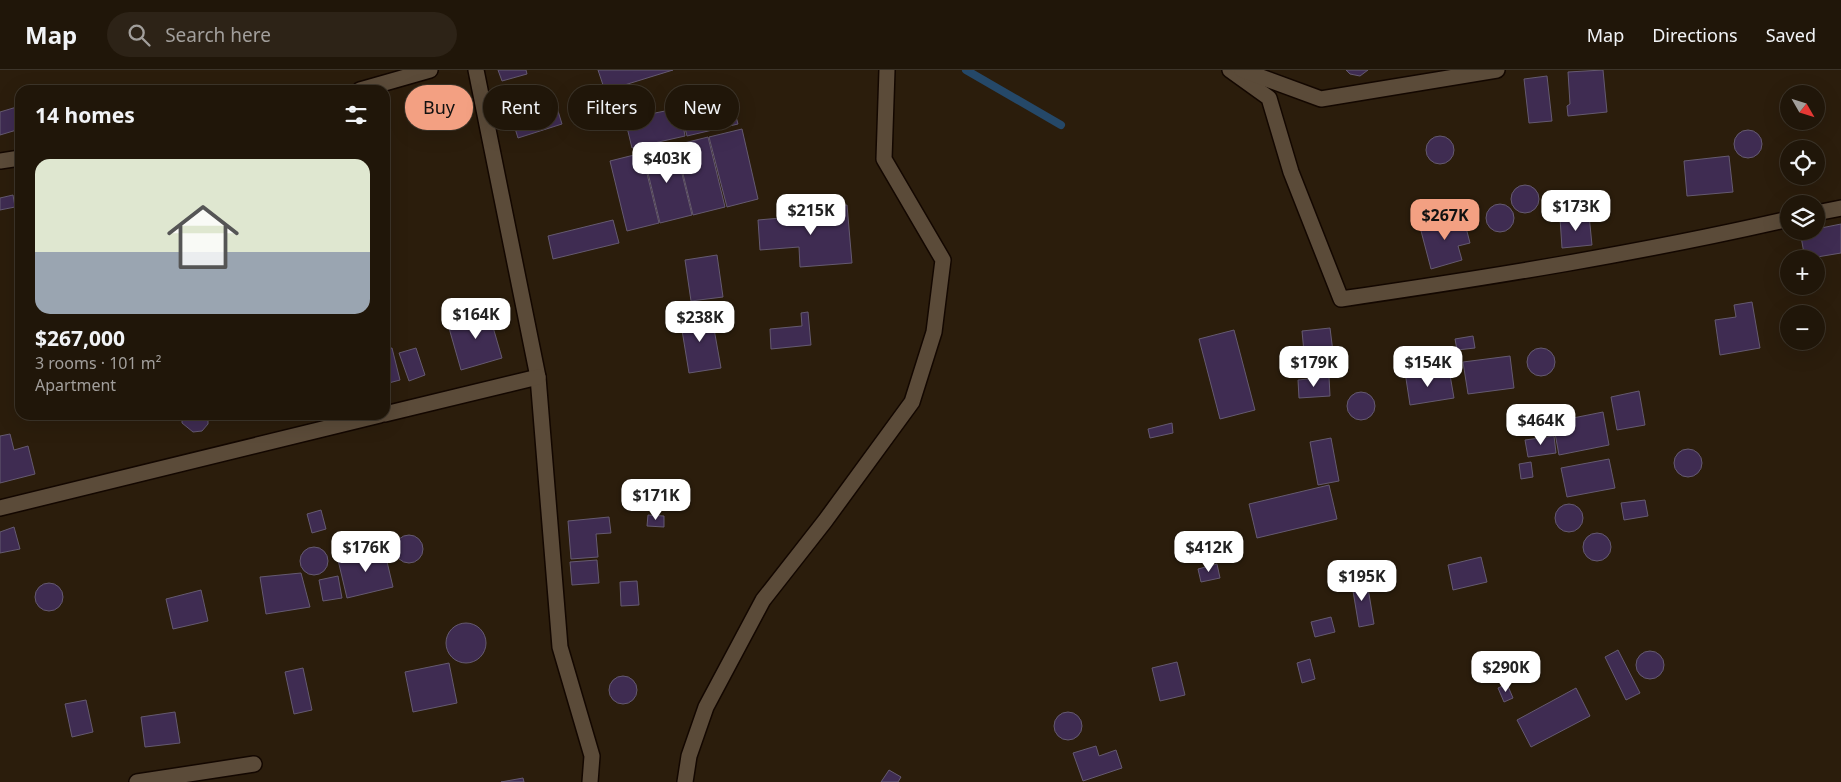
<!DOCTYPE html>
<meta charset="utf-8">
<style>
:root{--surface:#201609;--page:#2d2317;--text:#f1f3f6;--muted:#a29f9c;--line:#3d352a;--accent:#f3a082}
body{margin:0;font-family:"Noto Sans",sans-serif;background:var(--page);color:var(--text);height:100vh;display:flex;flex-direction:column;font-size:19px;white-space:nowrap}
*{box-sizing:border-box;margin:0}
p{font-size:16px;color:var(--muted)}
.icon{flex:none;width:28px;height:28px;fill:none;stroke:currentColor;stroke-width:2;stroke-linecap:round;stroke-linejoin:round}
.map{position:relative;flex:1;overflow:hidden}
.drawer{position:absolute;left:15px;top:15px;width:375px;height:335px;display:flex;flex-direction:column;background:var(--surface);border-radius:15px;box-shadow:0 5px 20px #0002,0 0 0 1px var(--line)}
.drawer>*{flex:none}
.hud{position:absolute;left:405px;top:15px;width:475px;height:45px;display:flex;gap:10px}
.needle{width:32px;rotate:129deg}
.fabs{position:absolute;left:1780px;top:15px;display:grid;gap:10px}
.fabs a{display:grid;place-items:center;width:45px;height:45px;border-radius:50%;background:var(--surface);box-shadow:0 5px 20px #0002,0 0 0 1px var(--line);font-size:25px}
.price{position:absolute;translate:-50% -42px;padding:0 11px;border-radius:10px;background:#fff;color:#222;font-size:16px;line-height:32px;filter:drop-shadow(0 1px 2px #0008)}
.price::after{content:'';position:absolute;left:50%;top:30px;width:15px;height:11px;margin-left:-8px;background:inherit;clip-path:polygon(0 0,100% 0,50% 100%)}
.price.current{background:var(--accent);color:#111}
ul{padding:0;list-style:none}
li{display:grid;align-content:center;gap:10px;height:265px;padding:0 20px}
li span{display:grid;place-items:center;height:155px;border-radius:15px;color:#555}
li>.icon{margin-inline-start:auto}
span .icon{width:90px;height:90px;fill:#fffc;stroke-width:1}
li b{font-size:21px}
h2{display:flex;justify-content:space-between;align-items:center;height:60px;padding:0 20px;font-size:21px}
.chip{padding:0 18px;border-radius:22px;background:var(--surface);box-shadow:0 5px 20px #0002,0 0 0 1px var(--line);font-size:18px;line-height:45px}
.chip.current{background:var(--accent);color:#111}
header{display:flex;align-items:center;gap:30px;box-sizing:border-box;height:70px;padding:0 25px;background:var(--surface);border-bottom:1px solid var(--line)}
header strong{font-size:24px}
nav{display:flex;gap:28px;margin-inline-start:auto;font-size:18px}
.search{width:350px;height:45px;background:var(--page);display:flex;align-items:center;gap:12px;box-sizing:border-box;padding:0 18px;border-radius:28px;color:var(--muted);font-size:19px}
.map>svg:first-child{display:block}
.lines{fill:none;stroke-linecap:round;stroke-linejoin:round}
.stream{stroke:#254868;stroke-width:8}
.building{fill:#3f2c52;stroke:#655a70}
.street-casing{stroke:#130700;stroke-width:18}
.street{stroke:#5b4b39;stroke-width:15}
</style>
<header>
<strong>Map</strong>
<div class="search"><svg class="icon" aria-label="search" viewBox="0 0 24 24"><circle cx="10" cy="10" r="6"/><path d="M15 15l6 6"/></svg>Search here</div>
<nav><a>Map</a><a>Directions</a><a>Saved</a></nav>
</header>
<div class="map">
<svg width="1841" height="712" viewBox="0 0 1841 712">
<rect width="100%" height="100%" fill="#2b1d0c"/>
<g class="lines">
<!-- stream -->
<polyline class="stream" points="966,0 1061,55"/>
</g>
<!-- building -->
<g class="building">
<polygon points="498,0 526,0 527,4 502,11"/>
<polygon points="598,0 673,0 605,21"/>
<polygon points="1346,0 1368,0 1360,6 1350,4"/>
<polygon points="1603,0 1607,42 1568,46 1567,36 1570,34 1568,2"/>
<polygon points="1547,6 1552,51 1529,53 1524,9"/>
<polygon points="730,25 738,54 687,66 680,38"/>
<polygon points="554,28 562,54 518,68 510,42"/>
<polygon points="20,36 20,59 0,65 0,42"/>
<polygon points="680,38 685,66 632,78 625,49"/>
<polygon points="742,59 758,129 727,137 709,67"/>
<circle cx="1748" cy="74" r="14"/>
<circle cx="1440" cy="80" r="14"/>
<polygon points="708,67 725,137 693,145 676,75"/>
<polygon points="675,75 692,145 660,153 643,82"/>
<polygon points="642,83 659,153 627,161 610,91"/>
<polygon points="1729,86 1733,122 1687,126 1684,91"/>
<circle cx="1525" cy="129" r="14"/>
<polygon points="13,125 15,137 0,140 0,128"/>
<circle cx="1500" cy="148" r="14"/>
<polygon points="847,135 852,193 800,197 799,177 760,180 758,150 804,146 808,138"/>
<polygon points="1589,145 1592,175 1562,178 1560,148"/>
<polygon points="1463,146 1470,173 1458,176 1462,190 1431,199 1420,157"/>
<polygon points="613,150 619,173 553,189 548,166"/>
<polygon points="1841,154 1841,183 1805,189 1800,161 1816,161 1816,159"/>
<polygon points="717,185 723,227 691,231 685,190"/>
<polygon points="1752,232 1760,278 1720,285 1715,250 1736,247 1734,235"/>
<polygon points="486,233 502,288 461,300 449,258 474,251 471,238"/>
<polygon points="711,242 721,298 689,303 680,248"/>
<polygon points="808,242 811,275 771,279 770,259 802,256 801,243"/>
<polygon points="1330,258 1334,290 1305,293 1302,261"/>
<polygon points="1234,260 1255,340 1220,349 1199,269"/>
<polygon points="1473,266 1475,278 1457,280 1455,269"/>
<polygon points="392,278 400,310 385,314 385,279"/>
<polygon points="416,278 425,305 409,311 399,283"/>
<circle cx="1541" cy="292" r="14"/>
<polygon points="1510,286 1514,318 1468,324 1463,292"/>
<polygon points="1419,299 1425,308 1450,305 1454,328 1410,335 1405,302"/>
<polygon points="1329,307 1330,326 1299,328 1298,310"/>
<polygon points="1639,321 1645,355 1617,360 1611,327"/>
<circle cx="1361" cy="336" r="14"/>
<polygon points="1603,342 1609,375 1559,385 1553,352"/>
<polygon points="182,345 208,345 208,354 202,361 193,362 182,353"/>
<polygon points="1172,353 1173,363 1150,368 1148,359"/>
<polygon points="10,364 14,380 28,376 35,404 0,413 0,366"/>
<polygon points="1554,366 1556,383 1528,387 1525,370"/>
<polygon points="1331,368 1339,411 1318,415 1310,372"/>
<circle cx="1688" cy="393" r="14"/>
<polygon points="1609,389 1615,418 1567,427 1561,398"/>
<polygon points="1531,392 1533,407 1521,409 1519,394"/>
<polygon points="1329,415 1337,449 1257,468 1249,434"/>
<polygon points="1645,430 1648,446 1624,450 1621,433"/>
<circle cx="1569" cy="448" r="14"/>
<polygon points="321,440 326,459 312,463 307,444"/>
<polygon points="648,445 664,446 664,457 647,456"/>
<polygon points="609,447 611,463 596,464 598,487 571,489 568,451"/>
<polygon points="14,457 20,479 0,483 0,462"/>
<circle cx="1597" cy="477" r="14"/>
<circle cx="409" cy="479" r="14"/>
<circle cx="314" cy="491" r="14"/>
<polygon points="384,479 393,517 347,528 338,490"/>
<polygon points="1481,487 1487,512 1453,520 1448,495"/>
<polygon points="597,490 599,513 572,515 570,492"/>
<polygon points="1217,494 1220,508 1201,512 1198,499"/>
<polygon points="301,503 310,537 266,544 260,507"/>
<polygon points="338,506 342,528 323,531 319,510"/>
<polygon points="1366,506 1374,554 1359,557 1351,509"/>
<polygon points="637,511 639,535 621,536 620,512"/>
<circle cx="49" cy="527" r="14"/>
<polygon points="201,520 208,551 173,559 166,529"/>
<polygon points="1331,547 1335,562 1315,567 1311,552"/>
<circle cx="466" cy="573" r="20"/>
<polygon points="1618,580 1640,623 1626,630 1605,587"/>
<circle cx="1650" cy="595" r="14"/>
<polygon points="1310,589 1315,609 1302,613 1297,593"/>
<polygon points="1177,592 1185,625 1160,631 1152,598"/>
<polygon points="449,593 457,633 413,642 405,602"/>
<polygon points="303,598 312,640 294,644 285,602"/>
<circle cx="623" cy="620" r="14"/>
<polygon points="1507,614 1513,628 1504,632 1498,618"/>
<polygon points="1576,618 1590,646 1531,677 1517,650"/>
<polygon points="86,630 93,662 72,667 65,634"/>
<polygon points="175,642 180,673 145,677 141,647"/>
<circle cx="1068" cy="656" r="14"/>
<polygon points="1096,676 1099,686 1116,680 1122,698 1083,711 1073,683"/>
<polygon points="889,700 901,707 898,712 881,712"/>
<polygon points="523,708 524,712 501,712"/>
</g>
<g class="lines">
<defs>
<g id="street">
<polyline points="476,0 538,307 560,577 592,686 590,712"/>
<path d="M1230,0L1269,28L1291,102L1341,229C1491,207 1641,183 1789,149"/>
<polyline points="1242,0 1321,29 1497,0"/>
<polyline points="360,20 430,0"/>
<polyline points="0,91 20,88"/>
<polyline points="1816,143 1841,138"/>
<polyline points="385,344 538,307"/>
<polyline points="0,438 380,345"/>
<polyline points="137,712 254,694"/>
<polyline points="685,712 689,686 706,637 763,530 825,451 912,332 934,262 943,190 884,89 887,0"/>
</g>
</defs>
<!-- street casing -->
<use href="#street" class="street-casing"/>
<!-- street -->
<use href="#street" class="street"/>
</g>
</svg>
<div class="fabs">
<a><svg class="needle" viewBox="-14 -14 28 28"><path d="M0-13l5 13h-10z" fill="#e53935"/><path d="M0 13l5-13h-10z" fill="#a29f9c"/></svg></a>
<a><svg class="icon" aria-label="locate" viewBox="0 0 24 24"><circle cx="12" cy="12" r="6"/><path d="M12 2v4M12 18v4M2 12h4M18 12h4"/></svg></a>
<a><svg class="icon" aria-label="layers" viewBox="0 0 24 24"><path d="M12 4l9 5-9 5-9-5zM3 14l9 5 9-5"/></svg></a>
<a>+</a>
<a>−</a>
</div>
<b class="price" style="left:667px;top:114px">$403K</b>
<b class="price" style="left:1576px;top:162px">$173K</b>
<b class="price" style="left:811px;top:166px">$215K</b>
<b class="price current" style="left:1445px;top:171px">$267K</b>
<b class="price" style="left:476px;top:270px">$164K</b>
<b class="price" style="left:700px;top:273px">$238K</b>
<b class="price" style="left:1314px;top:318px">$179K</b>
<b class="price" style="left:1428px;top:318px">$154K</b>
<b class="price" style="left:1541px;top:376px">$464K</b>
<b class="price" style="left:656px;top:451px">$171K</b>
<b class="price" style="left:366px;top:503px">$176K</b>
<b class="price" style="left:1209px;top:503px">$412K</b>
<b class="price" style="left:1362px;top:532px">$195K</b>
<b class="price" style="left:1506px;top:623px">$290K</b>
<div class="hud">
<a class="chip current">Buy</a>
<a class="chip">Rent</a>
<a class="chip">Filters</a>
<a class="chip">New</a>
</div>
<section class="drawer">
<h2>14 homes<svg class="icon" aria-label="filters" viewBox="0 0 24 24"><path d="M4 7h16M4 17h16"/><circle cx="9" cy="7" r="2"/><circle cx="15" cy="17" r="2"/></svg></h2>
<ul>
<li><span style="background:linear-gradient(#dfe7d0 60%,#9aa5b1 0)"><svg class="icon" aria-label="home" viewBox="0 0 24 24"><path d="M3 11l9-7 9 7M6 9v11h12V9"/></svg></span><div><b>$267,000</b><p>3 rooms · 101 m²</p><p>Apartment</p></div></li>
</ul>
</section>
</div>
